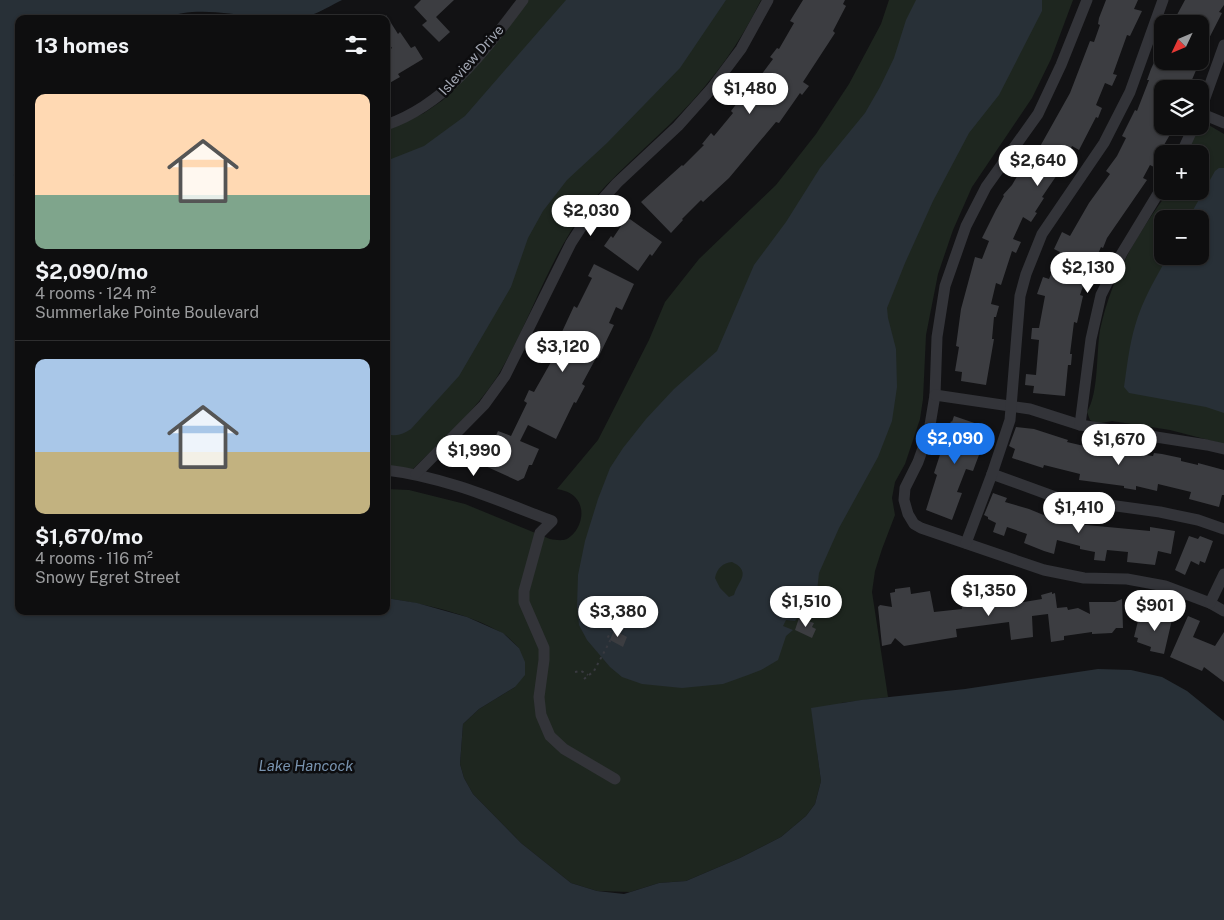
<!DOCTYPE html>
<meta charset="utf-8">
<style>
:root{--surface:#0e0e0f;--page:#1c1c1d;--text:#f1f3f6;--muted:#9b9c9e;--line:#2e2e2f;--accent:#1a73e8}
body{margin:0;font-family:"Public Sans",sans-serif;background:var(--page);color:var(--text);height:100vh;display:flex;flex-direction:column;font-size:19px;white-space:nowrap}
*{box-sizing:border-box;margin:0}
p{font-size:16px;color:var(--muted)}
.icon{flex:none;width:28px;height:28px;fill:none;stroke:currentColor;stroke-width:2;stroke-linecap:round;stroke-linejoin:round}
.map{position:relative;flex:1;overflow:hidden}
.side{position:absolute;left:15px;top:15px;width:375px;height:600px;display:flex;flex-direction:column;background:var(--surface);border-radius:10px;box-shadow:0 1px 4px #0004,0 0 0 1px var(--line)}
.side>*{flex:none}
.needle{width:32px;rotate:226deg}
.fabs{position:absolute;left:1154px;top:15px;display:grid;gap:10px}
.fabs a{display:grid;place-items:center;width:55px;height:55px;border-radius:10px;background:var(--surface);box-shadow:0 1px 4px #0004,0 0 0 1px var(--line);font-size:25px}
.price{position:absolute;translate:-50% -42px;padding:0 11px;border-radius:18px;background:#fff;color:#222;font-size:16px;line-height:32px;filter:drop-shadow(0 1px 2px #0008)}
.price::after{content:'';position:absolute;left:50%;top:30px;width:15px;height:11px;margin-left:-8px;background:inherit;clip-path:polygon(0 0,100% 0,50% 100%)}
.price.current{background:var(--accent);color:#fff}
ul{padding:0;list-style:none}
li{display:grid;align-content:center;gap:10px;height:265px;padding:0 20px}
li+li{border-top:1px solid var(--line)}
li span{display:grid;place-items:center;height:155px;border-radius:10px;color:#555}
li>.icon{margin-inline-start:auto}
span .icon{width:90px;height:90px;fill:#fffc;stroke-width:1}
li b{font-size:21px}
h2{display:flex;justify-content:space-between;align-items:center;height:60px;padding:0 20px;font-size:21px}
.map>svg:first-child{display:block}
.green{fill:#1e261f;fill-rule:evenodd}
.water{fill:#283037;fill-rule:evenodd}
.building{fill:#3c3d41}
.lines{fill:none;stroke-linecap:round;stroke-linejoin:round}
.path{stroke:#393a40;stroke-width:2;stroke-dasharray:2.5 4;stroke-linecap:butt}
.minor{stroke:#333439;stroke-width:11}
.labels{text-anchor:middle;stroke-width:5;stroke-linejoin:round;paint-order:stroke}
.street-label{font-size:14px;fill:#a3a8b4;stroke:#0d0d0f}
.water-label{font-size:15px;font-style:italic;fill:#7994b0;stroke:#0d0d0f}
</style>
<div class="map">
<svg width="1224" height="920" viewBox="0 0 1224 920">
<rect width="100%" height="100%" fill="#121214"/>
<!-- green -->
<g class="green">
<path d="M527,0H761C741,42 713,80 681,113C649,146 613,174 585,210C549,258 529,324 497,377C475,411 442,440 413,469L386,467V131L424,113L443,100L475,64Z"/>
<path d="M889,0H1073L1051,59L1032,98L972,187L953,230L938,274L926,335L923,399L920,419L905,464L895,482L892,498L895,515L882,549L875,571L872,592L888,697L841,703L817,751L821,781L815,804L806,816L781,837L740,858L686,881L659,883L630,892L597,891L571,883L521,843L473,794L464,778L460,764L463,724L479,709L515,687L519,648C514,643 508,636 502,633C467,613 425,604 386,598V489L409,490L465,504L550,539C556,540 562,541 567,539C581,531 587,509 575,497C570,492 563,490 557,489L598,440L649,340L665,302L699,259L776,185L816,134L849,84L881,24Z"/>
<path d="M1207,124L1224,134V444L1170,430L1112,421L1097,424L1090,420L1087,412C1099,392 1096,354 1100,330C1112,275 1136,236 1169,191H1200V154H1184C1190,142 1193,127 1207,124ZM1162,219H1200V256H1162Z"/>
</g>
<!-- water -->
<g class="water">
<path d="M0,0H342C326,8 311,18 293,19C252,21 202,2 163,19H19V152C10,172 15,188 19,209V611H386V598L417,603L467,617L503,633L519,648L525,662V675L515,687L479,709L463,724L460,764L464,778L473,794L521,843L571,883L597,891L624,894L659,883L686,881L740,858L781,837L806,816L815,804L821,781L811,708L861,700L965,689L1098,669L1131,670L1162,677L1187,691L1224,721V920H0Z"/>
<path d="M566,0H726L680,68L607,143L567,180L543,211L528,238L511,287L459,376L411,429C403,434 395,438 386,433V294C389,287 392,279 386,273V161L424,146L465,116Z"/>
<path d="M916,0H1042V11L999,95L969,133L933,201L905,263L887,308L888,318L896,349L897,387L892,421L878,457L839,528L819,573L816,600L817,607L798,617L795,621L786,620L783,626L793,630L786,636L778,660L761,670L748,675L723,684L682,688L642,684L622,677L610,667L587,640L579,625L577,607L578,575L585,541L598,499L610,468L623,448L646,419L674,389L717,351L754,265L786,222L820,168L865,113L880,87L894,58L906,20ZM732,562C753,572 737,582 734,595L729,597L720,588L715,578C717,568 723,563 732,562Z"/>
<path d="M1219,168H1224V413L1206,407L1129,393L1124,387C1127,367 1129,346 1135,326C1142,301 1155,279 1168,256H1200V219H1188L1215,171Z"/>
</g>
<!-- building -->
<g class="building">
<polygon points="421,0 454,0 436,17 450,32 439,42 422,25 427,21 414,7"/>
<polygon points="803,0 845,0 843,4 846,6 833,31 835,33 803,82 809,86 802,95 800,93 779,123 776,122 729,178 703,202 701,200 682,219 683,220 671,233 641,202 682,165 683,166 704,145 702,144 711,133 714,136 733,113 731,111 753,82 755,83 773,59 770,57 777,48 779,49 794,23 790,21"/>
<polygon points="1106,0 1138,0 1134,9 1142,11 1130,36 1127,35 1113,74 1117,75 1112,86 1105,83 1096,105 1102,108 1098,118 1096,117 1079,150 1072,146 1061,169 1042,197 1044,198 1035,212 1037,213 1031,222 1023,217 1013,239 1021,242 1016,253 1012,251 1001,285 996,283 991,304 999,306 996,317 994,317 992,339 994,339 986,385 961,381 962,372 955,371 959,347 956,346 961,309 975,257 982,259 989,241 982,238 996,210 1004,196 1003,195 1012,185 1026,161 1030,163 1033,159 1070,93 1090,41 1094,42 1100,25 1098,24 1099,18"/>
<polygon points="1185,0 1224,0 1224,5 1219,12 1222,13 1200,56 1200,24 1172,24"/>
<polygon points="386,15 398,34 400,32 411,48 415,46 423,59 398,74 400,77 386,85 386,52 392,48 386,40"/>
<polygon points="1162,45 1162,61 1200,61 1188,89 1162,89 1162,126 1175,126 1157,157 1158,158 1154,167 1150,165 1143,178 1147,180 1107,238 1103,248 1101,247 1091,270 1088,281 1085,280 1080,295 1083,296 1077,323 1074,322 1070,354 1072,354 1071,365 1068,365 1065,396 1033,393 1034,386 1025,385 1026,374 1036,375 1039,340 1031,339 1032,328 1039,328 1045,296 1037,294 1043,277 1049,279 1060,252 1054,249 1062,232 1070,236 1089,203 1110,174 1106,171 1117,156 1126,138 1122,136 1135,110 1137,111 1149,80 1147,80 1151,69"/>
<polygon points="627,217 662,242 652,256 650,254 638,271 604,246 611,236 613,238"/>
<polygon points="594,264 634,284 622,310 616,307 609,323 614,325 598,358 596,358 582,384 585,386 576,403 574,402 556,439 528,425 520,441 539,449 532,465 529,465 524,478 518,481 483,465 498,431 511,436 527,403 524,401 529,390 534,392 551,362 547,360 554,349 574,306 577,308 592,278 588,276"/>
<polygon points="954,416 986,427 981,443 983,444 973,471 966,469 957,492 962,493 952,520 926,510 937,475 934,473 951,421 952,422"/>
<polygon points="1016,427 1034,429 1068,440 1067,442 1084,446 1085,444 1118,448 1117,449 1132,452 1132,453 1153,456 1154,453 1162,454 1181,458 1181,461 1198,465 1198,463 1224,470 1224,495 1222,495 1219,507 1189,499 1191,492 1158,484 1157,491 1136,486 1136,490 1124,488 1124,486 1079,480 1080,474 1044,465 1043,468 1012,458 1015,449 1009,446"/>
<polygon points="993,493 1007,498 1005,502 1029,509 1046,516 1045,517 1061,521 1063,518 1077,521 1076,524 1150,531 1150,527 1175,531 1171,554 1158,551 1155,565 1127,562 1128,552 1107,550 1105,561 1094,560 1095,552 1080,549 1080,546 1057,540 1054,554 1044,551 1024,543 1027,534 1007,527 1004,536 993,532 996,523 988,519 988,517 984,515"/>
<polygon points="1189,536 1198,539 1200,536 1213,541 1205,563 1200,561 1199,565 1191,561 1185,575 1175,570"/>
<polygon points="972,580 975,598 985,596 992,597 1006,605 1005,595 1016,593 1018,603 1042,599 1041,595 1052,592 1052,594 1055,593 1057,608 1067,607 1068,610 1078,608 1090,614 1089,602 1115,602 1122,599 1123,628 1116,628 1112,633 1092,634 1092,632 1064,636 1064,640 1051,642 1048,614 1032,616 1033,637 1011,640 1009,622 956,629 957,637 904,646 895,638 891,644 882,646 878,607 880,605 892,607 890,593 895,592 895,589 910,587 911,594 930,591 934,612 962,609 958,582"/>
<polygon points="1162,608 1174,611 1164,654 1150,651 1151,647 1137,642 1138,638 1134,637 1138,621 1158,623"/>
<polygon points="1188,616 1200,621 1193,637 1215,646 1224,632 1224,682 1204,667 1202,671 1170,657"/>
<polygon points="799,618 814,623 812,627 816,629 812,638 795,630"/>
<polygon points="614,630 627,637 623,647 610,640"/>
</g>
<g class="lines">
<!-- path -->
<g class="path">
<polyline points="575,672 581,671 588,675"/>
<polyline points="584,679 594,671 610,641 607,639 611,631"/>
</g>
<!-- minor -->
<g class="minor">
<polyline points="1087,0 1061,65 1038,114 986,187 966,226 945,286 937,337 935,395 929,431 918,462 905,488 904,500 908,514 914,524 921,528 1044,570 1084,578 1127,579 1165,586 1210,603 1224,611"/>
<polyline points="1200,112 1224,45"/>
<polyline points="1200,113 1224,123"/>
<path d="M386,125C447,104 486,49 523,0"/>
<polyline points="1181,154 1194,126"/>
<polyline points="935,395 1030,409 1080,425 1207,445 1224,449"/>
<polyline points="1080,425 1091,339 1101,295 1122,253 1162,187"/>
<path d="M386,470C445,477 497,500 552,521L540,533L524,591V602L544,648V660L539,697L541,715L550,736L564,749L615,779"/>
<polyline points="416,474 484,405 505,376 571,243 591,212 617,183 678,126 711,89 741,49 768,0"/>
<polyline points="992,474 1058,498 1160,512 1198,520 1224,529"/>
<polyline points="966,543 992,474 1010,420 1020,296 1026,274 1042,234 1104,143 1130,92 1163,0"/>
<polyline points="1210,603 1224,574"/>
</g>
</g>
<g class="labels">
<!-- street labels -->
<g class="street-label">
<text transform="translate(471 60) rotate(-48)" y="5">Isleview Drive</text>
</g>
<!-- water labels -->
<g class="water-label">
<text x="306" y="771">Lake Hancock</text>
</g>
</g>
</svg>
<div class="fabs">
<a><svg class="needle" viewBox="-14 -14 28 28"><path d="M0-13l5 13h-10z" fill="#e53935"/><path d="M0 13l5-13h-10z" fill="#9b9c9e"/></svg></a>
<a><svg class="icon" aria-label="layers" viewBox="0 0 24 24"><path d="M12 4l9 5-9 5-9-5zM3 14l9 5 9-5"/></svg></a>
<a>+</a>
<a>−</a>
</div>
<b class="price" style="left:750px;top:115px">$1,480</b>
<b class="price" style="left:1038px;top:187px">$2,640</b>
<b class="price" style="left:591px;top:237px">$2,030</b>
<b class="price" style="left:1088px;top:294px">$2,130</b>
<b class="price" style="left:563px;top:373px">$3,120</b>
<b class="price current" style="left:955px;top:465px">$2,090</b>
<b class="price" style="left:1119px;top:466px">$1,670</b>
<b class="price" style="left:474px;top:477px">$1,990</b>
<b class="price" style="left:1079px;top:534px">$1,410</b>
<b class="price" style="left:989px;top:617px">$1,350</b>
<b class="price" style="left:806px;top:628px">$1,510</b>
<b class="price" style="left:1155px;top:632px">$901</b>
<b class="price" style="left:618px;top:638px">$3,380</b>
<section class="side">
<h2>13 homes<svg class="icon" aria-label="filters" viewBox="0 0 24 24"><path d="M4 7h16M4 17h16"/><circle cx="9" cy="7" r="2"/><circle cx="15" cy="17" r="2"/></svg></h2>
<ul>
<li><span style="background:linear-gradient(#ffd9b3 65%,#7fa58c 0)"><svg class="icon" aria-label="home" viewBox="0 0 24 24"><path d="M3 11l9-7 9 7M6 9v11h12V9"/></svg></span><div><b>$2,090/mo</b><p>4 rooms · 124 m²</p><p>Summerlake Pointe Boulevard</p></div></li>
<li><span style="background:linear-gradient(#a9c7e8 60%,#c2b280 0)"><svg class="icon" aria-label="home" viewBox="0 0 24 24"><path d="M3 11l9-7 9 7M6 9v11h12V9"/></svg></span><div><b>$1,670/mo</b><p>4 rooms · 116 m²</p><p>Snowy Egret Street</p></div></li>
</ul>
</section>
</div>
